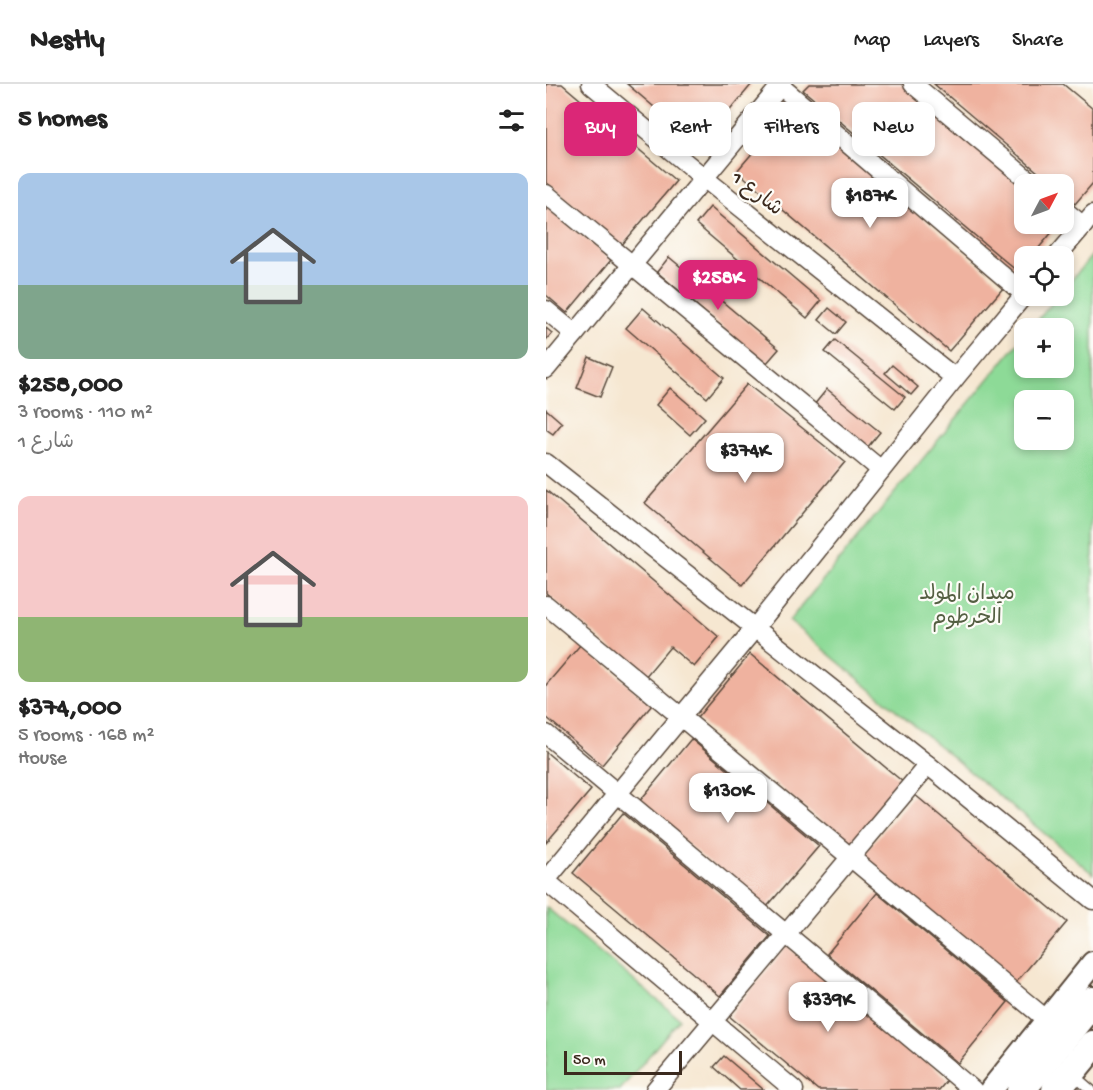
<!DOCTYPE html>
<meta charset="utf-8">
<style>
:root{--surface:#fff;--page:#f6f6f6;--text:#222;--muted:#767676;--line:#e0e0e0;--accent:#db2777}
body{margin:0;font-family:"Gochi Hand","Playpen Sans Arabic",sans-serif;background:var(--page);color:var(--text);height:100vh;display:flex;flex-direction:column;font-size:22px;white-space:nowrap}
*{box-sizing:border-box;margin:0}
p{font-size:20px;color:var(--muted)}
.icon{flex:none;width:33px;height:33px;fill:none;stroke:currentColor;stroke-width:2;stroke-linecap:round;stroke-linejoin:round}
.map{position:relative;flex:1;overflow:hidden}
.drawer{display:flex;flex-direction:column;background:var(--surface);width:546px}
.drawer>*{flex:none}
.banner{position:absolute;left:18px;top:18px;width:438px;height:54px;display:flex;gap:12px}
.needle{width:39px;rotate:49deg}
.buttons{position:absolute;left:468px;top:90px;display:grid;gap:12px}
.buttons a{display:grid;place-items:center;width:60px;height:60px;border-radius:12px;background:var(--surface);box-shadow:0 3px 9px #0003;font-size:30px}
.scale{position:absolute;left:18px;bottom:15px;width:118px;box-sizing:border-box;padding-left:6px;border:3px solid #3b2a1e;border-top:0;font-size:16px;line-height:21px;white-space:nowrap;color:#3b2a1e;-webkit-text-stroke:4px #fdfcf7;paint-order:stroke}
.price{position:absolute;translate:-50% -51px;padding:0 14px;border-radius:12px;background:#fff;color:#222;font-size:20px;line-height:39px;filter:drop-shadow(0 2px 3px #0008)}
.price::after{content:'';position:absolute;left:50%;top:36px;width:18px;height:14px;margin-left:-9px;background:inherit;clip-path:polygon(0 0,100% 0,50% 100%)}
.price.current{background:var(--accent);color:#fff}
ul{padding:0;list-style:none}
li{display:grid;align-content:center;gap:12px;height:318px;padding:0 18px}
li span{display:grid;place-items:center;height:186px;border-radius:12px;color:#555}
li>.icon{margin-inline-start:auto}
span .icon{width:108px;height:108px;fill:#fffc;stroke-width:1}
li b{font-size:26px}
h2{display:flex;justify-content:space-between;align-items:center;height:72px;padding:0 18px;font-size:26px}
.chip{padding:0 21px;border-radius:12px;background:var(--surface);box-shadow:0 3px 9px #0003;font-size:21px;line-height:54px}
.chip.current{background:var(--accent);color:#fff}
header{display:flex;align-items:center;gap:36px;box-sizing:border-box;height:84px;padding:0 30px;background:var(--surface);border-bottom:2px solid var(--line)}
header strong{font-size:28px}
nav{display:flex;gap:33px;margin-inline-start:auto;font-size:21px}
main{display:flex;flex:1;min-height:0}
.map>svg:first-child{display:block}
.green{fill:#8dda97;stroke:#64825a;stroke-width:1.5;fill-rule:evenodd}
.building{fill:#efb29f}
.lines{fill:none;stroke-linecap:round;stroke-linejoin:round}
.service-casing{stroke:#574639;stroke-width:12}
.minor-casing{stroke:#574639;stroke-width:21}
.tertiary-casing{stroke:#574639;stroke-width:26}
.primary-casing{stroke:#574639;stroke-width:32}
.service{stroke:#fff;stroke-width:9}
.minor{stroke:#fff;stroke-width:18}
.tertiary{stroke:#fff;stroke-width:22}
.primary{stroke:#fff;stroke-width:28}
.labels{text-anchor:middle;stroke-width:4.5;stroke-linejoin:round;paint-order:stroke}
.street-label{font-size:21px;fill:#3b2a1e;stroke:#fdfcf7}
.park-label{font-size:21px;fill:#545f42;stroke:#fdfcf7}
</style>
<header>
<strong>Nestly</strong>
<nav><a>Map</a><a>Layers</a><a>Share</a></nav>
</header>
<main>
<section class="drawer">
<h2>5 homes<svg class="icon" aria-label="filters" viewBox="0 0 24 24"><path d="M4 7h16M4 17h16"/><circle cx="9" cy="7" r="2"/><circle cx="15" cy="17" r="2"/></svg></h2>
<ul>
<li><span style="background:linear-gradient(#a9c7e8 60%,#7fa58c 0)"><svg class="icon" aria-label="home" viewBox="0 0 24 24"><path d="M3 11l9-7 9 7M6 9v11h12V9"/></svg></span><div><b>$258,000</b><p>3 rooms · 110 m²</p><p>شارع 1</p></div></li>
<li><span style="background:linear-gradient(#f6c9c9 65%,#8fb573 0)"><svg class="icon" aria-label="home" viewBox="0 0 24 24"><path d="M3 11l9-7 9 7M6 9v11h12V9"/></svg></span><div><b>$374,000</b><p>5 rooms · 168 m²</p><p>House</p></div></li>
</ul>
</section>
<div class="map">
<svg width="547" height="1006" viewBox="0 0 547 1006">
<rect width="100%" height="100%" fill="#fdfcf7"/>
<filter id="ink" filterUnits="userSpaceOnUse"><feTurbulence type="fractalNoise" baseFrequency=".0167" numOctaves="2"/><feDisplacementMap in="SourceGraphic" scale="12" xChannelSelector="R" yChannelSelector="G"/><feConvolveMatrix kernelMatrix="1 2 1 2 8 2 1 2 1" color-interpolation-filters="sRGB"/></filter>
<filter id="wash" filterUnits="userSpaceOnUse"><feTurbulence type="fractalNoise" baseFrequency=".008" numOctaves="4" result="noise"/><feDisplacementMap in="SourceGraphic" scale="24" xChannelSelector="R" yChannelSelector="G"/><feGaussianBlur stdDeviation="1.35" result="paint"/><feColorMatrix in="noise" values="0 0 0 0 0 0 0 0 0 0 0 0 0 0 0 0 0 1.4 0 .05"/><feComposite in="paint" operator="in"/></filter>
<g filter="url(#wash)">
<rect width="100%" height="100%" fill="#f6e7d1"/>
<!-- green -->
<g class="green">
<path d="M547,170V790L243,537L478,252V284H518V244H485L512,212H518V205ZM478,316H518V356H478Z"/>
<polygon points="0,823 134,935 74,1006 0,1006"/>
</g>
<g id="blocks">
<!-- building -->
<g class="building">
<polygon points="0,0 16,0 130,97 75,162 0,98"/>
<polygon points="81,0 206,0 154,62"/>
<polygon points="263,0 358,0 478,103 478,140 513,140 486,172 478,172 478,181 472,188 257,6"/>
<polygon points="388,0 517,0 547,25 547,99 529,120 518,110 518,100 506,100"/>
<polygon points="246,23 458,203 403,267 191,87"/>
<polygon points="0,121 65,176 21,229 0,211"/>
<polygon points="164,123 275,217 261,234 150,140"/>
<polygon points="123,173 233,265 220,280 111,188"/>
<polygon points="97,224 178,294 161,314 80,244"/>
<polygon points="283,224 300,238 290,250 273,236"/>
<polygon points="0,244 6,249 0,256"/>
<polygon points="289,256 359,313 349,325 279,268"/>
<polygon points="43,273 66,283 54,313 31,304"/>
<polygon points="346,281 372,303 365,311 339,289"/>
<polygon points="201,300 299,378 196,501 99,419"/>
<polygon points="124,304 159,334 144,351 110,321"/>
<polygon points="281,305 334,348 321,364 268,321"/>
<polygon points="0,325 16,339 7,350 0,345"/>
<polygon points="0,406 173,553 148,583 124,563 99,593 0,509"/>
<polygon points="35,560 106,621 56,681 0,633 0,601"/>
<polygon points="204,570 357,698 304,762 151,634"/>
<polygon points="145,655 273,762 219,825 92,719"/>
<polygon points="0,668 45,706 0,759"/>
<polygon points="368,710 521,838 468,901 315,773"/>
<polygon points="77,729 224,852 174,912 27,789"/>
<polygon points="331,809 462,918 412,979 281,870"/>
<polygon points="241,862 402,995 393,1006 272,1006 183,932"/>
<polygon points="178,972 218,1006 194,1006 168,983"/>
</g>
</g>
</g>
<g filter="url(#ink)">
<use href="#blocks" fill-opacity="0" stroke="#574639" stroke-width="1.5"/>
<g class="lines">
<defs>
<polyline id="service" points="531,994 545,1006"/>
<g id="minor">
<polyline points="45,0 158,94 409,294"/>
<polyline points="232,0 478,210"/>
<polyline points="367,0 487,100"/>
<polyline points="0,110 335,386"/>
<polyline points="518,126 537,142"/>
<polyline points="511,172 547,130"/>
<polyline points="0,226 29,250"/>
<polyline points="0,285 236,0"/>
<polyline points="0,379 382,681 547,816"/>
<polyline points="0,521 501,936"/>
<polyline points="0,650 427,1006"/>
<polyline points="0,796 208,545 409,294 478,211"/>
<polyline points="0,797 248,1006"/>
<polyline points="109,1006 382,681"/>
</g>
<polyline id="tertiary" points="445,1006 547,879"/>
<g id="primary">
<polyline points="475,1006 547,917"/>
<polyline points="510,1006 547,961"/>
</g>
</defs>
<!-- service casing -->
<use href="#service" class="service-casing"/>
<!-- minor casing -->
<use href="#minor" class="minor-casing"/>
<!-- tertiary casing -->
<use href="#tertiary" class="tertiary-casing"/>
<!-- primary casing -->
<use href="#primary" class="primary-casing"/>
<!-- service -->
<use href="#service" class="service"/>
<!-- minor -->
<use href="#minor" class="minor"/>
<!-- tertiary -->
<use href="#tertiary" class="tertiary"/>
<!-- primary -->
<use href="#primary" class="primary"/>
</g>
</g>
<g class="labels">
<!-- street labels -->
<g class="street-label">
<text transform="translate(212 108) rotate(38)" y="7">شارع 1</text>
</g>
<!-- park labels -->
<g class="park-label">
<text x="421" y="515">ميدان المولد<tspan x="421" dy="24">الخرطوم</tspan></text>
</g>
</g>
</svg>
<div class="buttons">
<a><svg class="needle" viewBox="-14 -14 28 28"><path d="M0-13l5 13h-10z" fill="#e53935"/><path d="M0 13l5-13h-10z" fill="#767676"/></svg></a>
<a><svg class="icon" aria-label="locate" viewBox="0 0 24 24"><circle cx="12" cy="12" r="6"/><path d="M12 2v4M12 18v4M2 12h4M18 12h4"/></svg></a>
<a>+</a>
<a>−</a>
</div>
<div class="scale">50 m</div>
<b class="price" style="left:324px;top:145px">$187K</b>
<b class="price current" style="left:172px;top:227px">$258K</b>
<b class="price" style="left:199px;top:400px">$374K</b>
<b class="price" style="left:182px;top:740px">$130K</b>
<b class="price" style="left:282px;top:949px">$339K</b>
<div class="banner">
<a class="chip current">Buy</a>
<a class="chip">Rent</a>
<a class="chip">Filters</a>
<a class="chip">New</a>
</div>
</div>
</main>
